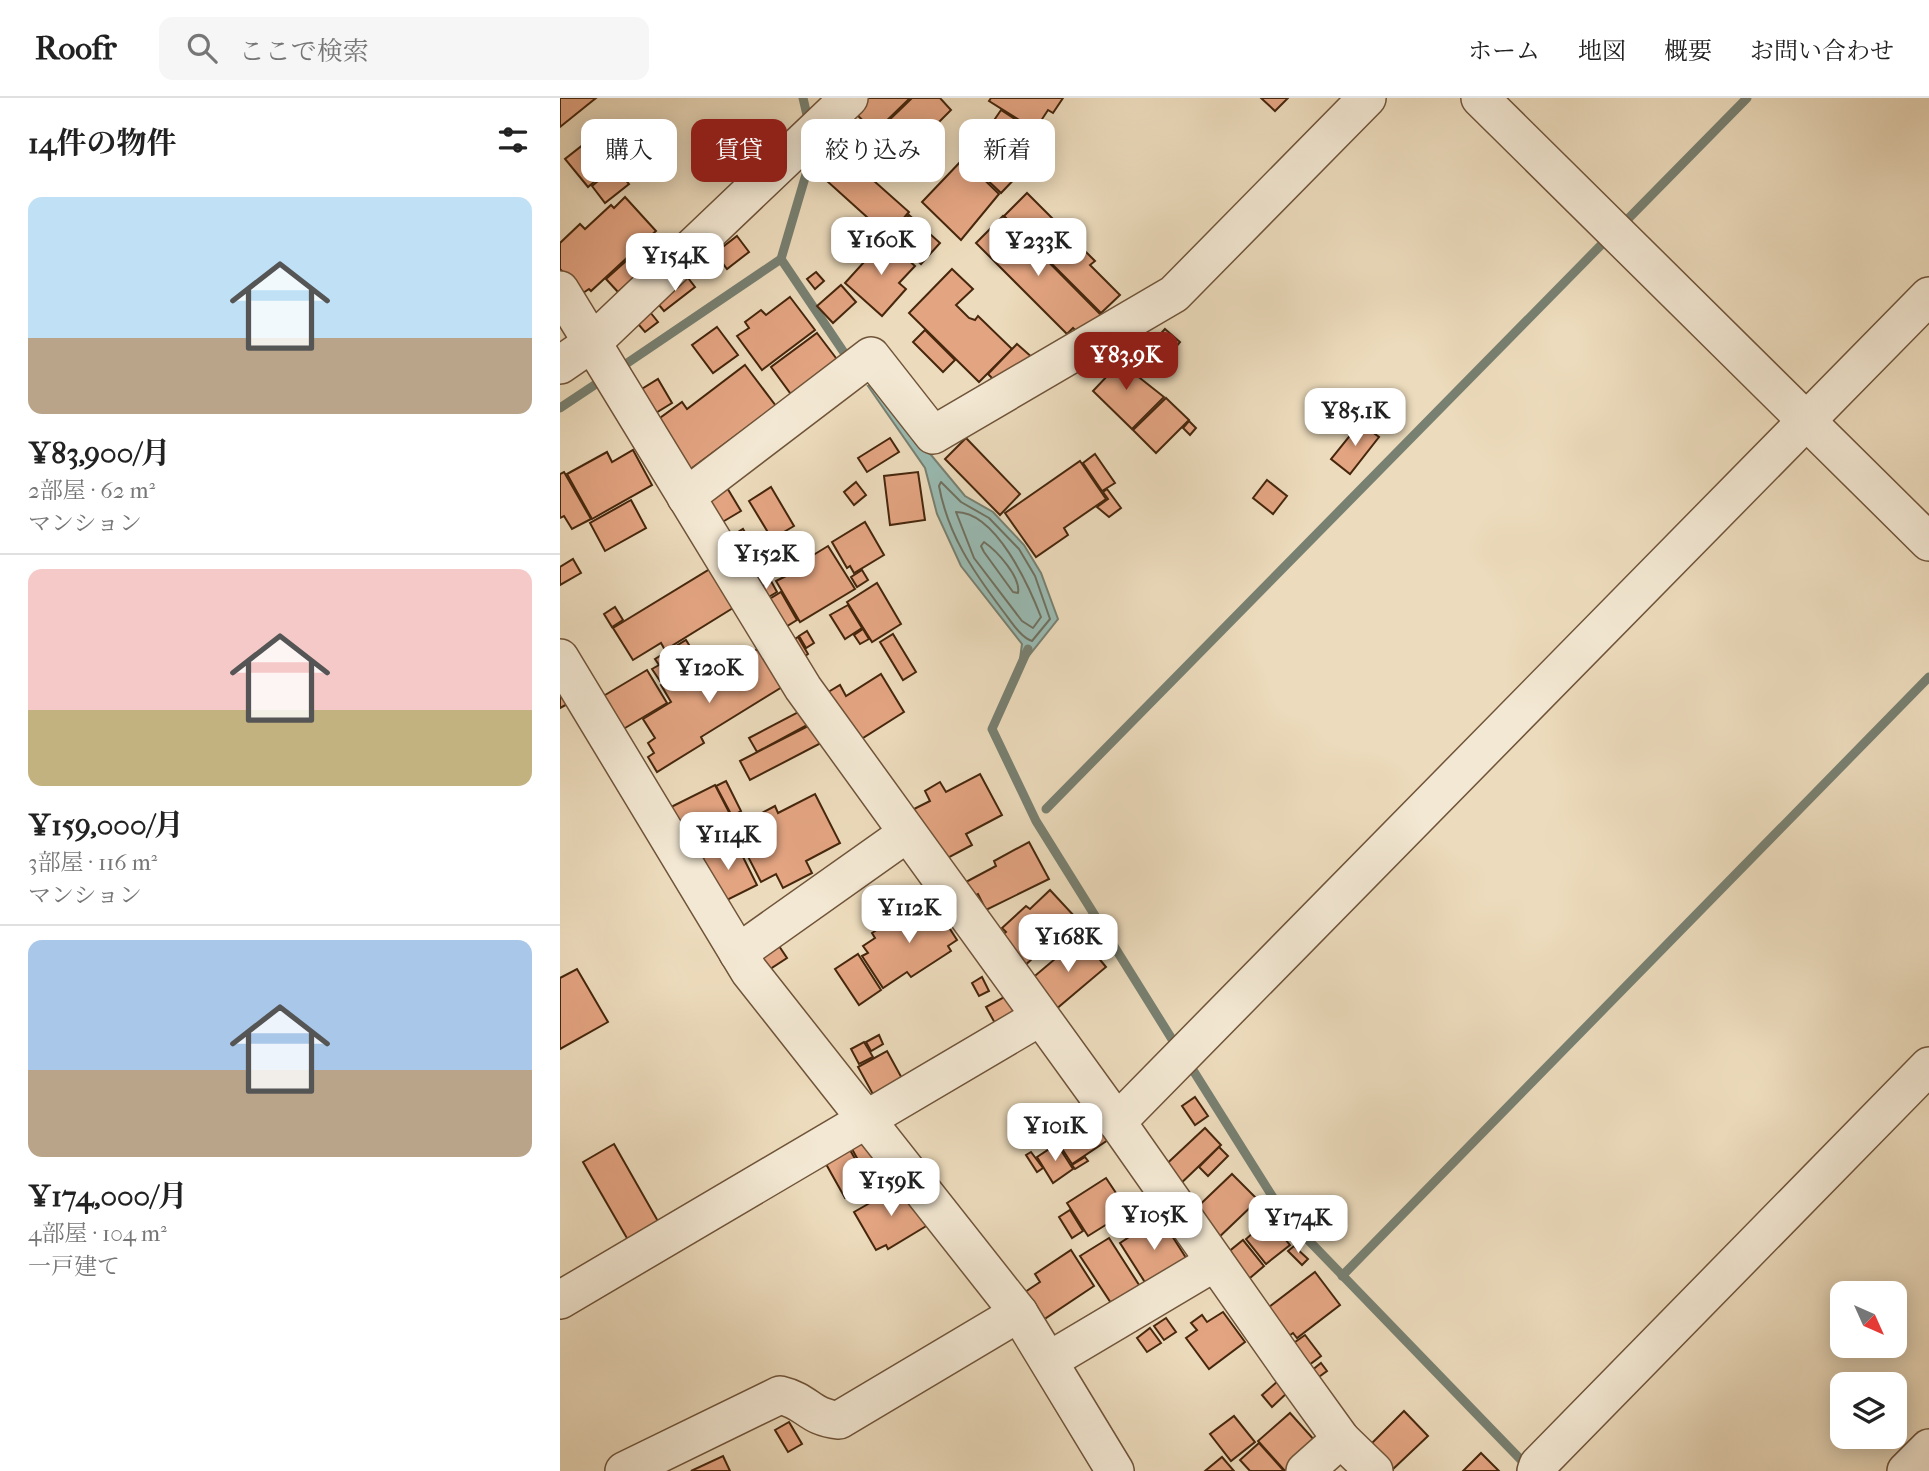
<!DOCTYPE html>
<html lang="ja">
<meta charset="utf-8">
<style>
:root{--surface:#fff;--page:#f6f6f6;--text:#222;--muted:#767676;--line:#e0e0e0;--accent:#8f2418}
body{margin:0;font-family:"IM FELL French Canon","Noto Serif JP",serif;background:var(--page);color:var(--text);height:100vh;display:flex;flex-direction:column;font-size:26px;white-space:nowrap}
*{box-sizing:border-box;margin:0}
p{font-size:23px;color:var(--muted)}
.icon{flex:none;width:38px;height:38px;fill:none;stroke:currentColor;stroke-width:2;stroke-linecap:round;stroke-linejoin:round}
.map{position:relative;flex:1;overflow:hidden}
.panel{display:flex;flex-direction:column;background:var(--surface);width:560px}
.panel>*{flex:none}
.hud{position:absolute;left:21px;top:21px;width:665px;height:63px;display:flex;gap:14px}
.needle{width:46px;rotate:135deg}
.controls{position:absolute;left:1270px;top:1183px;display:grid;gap:14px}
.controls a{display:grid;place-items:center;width:77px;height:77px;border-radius:14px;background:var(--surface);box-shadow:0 4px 18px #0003;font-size:35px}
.price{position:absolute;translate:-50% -60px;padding:0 16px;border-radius:14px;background:#fff;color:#222;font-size:23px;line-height:46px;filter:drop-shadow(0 2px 4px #0008)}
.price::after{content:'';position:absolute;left:50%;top:42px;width:21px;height:16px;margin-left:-10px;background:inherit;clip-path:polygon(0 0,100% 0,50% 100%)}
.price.active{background:var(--accent);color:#fff}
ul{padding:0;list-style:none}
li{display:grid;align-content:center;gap:14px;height:371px;padding:0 28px}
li+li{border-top:2px solid var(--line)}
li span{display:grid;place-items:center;height:217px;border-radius:14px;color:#555}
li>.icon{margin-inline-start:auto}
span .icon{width:126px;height:126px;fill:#fffc;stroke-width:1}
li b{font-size:30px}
h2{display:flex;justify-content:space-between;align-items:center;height:84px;padding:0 28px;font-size:30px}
.tag{padding:0 24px;border-radius:14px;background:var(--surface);box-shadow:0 4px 18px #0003;font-size:24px;line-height:63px}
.tag.active{background:var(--accent);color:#fff}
header{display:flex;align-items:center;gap:42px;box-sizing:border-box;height:98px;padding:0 35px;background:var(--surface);border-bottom:2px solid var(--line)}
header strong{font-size:33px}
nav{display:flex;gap:38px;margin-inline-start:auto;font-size:24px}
.search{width:490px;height:63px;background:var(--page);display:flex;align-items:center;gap:18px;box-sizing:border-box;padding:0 24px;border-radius:14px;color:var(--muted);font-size:26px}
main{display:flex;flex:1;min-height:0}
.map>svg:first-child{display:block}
.water{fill:#99bbb3;stroke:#788071;stroke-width:2}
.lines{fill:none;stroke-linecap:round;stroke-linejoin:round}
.shore{stroke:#707160;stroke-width:2}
.stream{stroke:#788071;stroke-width:9}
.building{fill:#e3a481;stroke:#46270d;stroke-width:2}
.minor-casing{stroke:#705439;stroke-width:40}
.minor{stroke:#f3e8d3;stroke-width:37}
</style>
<header>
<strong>Roofr</strong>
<div class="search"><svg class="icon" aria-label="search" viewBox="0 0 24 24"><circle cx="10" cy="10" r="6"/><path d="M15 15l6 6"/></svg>ここで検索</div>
<nav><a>ホーム</a><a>地図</a><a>概要</a><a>お問い合わせ</a></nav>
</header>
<main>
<section class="panel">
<h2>14件の物件<svg class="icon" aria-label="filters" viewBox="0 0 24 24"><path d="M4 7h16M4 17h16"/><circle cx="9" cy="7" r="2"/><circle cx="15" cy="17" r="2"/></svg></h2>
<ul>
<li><span style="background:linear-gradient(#bfe0f5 65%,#b9a48a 0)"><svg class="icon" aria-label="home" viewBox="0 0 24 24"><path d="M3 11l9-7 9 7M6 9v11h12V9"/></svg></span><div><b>¥83,900/月</b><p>2部屋 · 62 m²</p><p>マンション</p></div></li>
<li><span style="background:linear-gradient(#f6c9c9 65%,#c2b280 0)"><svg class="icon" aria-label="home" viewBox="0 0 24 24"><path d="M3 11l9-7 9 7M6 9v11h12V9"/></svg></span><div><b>¥159,000/月</b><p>3部屋 · 116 m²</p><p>マンション</p></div></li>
<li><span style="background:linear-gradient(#a9c7e8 60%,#b9a48a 0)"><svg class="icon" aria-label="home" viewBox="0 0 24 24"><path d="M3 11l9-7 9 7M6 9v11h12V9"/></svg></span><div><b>¥174,000/月</b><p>4部屋 · 104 m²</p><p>一戸建て</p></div></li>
</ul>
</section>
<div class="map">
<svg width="1369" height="1373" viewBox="0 0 1369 1373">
<rect width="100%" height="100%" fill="#ecdbbc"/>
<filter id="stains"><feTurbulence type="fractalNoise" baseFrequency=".00286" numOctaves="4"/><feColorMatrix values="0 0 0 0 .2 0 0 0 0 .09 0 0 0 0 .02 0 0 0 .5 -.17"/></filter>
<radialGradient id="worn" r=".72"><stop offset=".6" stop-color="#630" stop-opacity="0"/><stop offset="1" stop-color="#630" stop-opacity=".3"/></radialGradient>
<!-- water -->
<polygon class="water" points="313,287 405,398 433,414 464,447 481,475 498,521 467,560 460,561 462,546 401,468 377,416 365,370 308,288"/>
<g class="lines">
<!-- shore -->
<g class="shore">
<path d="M381,384L401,404L429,420L459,451L475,478L490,521L472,543C461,540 451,523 443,513C413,473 388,437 379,388Z"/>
<path d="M396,414C436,414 469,488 481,519L473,530L462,523L414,460Z"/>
<path d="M424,444C437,453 461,479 458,495L453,494L424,454L421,448Z"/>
</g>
<!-- stream -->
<g class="stream">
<polyline points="243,0 247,17"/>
<polyline points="1061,128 1187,0"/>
<polyline points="221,161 285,256"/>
<polyline points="57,272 221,161 252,56"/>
<polyline points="0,310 45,280"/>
<polyline points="468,551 432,631 476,723 615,946"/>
<polyline points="486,711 1046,142 1050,146"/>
<polyline points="631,969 724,1117 967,1368"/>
<polyline points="782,1178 1369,579"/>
</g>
</g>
<!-- building -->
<g class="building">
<polygon points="0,0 36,0 0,29"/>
<polygon points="308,0 350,0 315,34 294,14"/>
<polygon points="352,0 380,0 391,12 347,56 321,30"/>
<polygon points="431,0 503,0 493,15 488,12 475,32 429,3"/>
<polygon points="701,0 728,0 715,13"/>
<polygon points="441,12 478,36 462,61 424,37"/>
<polygon points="33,39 55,66 28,89 5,61"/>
<polygon points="419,41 444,64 447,60 462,73 441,95 402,58"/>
<polygon points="278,51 349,114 328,138 257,74"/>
<polygon points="403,61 439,96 401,142 362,104"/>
<polygon points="55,69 69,86 45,105 32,88"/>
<polygon points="467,95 535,163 530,167 560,197 541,215 444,118"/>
<polygon points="65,99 96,133 31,193 29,191 23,195 0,171 0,145 20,126 25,131 51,107 54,110"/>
<polygon points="349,117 380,145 361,166 330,138"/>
<polygon points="443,118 541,217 520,237 513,230 507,236 416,145"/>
<polygon points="177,138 189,154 167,171 155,155"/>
<polygon points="325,141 355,168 339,185 346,191 322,218 285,185"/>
<polygon points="66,163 78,176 58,194 46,181"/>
<polygon points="392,171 413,191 396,207 409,220 415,222 418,218 452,251 419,284 349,215"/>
<polygon points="256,174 264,183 255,191 247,181"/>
<polygon points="125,176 135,189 104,213 94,201"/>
<polygon points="281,187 296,204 273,225 257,208"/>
<polygon points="230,199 255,232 202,272 177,238 189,230 185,224 201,212 206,217"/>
<polygon points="86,209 98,224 85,234 73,220"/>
<polygon points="157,229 178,257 153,275 132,247"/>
<polygon points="605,231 620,244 611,255 607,251 601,258 590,247"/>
<polygon points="365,232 395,262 383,274 353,244"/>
<polygon points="257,235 279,264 233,299 211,269"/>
<polygon points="457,246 474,261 435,283 428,276"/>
<polygon points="547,254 604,299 572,331 533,293 551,274 537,264"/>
<polygon points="185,267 216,308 128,373 93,325 122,304 127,311"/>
<polygon points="98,281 112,305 86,321 72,297"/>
<polygon points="606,300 629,322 596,355 573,332"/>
<polygon points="629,323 636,330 630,337 623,330"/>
<polygon points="800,325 819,339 790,376 771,361"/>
<polygon points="330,340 339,354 307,374 298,360"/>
<polygon points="406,340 460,396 440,417 385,361"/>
<polygon points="73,352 92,387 32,421 7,376 47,354 52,364"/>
<polygon points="535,356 555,385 542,393 523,365"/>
<polygon points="520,363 546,401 504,430 508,437 476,459 445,415"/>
<polygon points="4,374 31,421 12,431 4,418 0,420 0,376"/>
<polygon points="358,374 365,422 330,427 324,378"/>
<polygon points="707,382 727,398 713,416 693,400"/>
<polygon points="296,384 306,397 294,407 284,394"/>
<polygon points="166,388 181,413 154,429 139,405"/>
<polygon points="211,389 234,428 212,441 189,403"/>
<polygon points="547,391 561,410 549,419 537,409 548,401 543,394"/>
<polygon points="71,402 86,430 45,453 30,425"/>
<polygon points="305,424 324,457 294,475 290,468 287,470 272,444"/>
<polygon points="183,431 206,469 188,480 165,442"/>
<polygon points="268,448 295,491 240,524 216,483 226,478 224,475"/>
<polygon points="13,461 21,475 0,487 0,469"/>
<polygon points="150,471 173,510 105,552 101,545 73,562 53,530"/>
<polygon points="302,472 308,482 297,489 291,479"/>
<polygon points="211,483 217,494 202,503 196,492"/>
<polygon points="317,485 341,526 312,544 287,504"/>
<polygon points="221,494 237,522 219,533 203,505"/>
<polygon points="288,507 302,530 285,541 270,517"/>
<polygon points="55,509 63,522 52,529 44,516"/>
<polygon points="303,531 309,541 300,546 294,537"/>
<polygon points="247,533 254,545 246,550 239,538"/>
<polygon points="333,536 356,574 343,582 320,544"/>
<polygon points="238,539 248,556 238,563 227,545"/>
<polygon points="126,542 137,560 100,583 92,571 99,567 95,561"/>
<polygon points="204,547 227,586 141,639 144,645 97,674 88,659 94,655 88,645 95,640 83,621 111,604 101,587 121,574 132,591 164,572 161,568 175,560 177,564"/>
<polygon points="87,572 107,605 55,636 35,603"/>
<polygon points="321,576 344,614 295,645 265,596 280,587 286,598"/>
<polygon points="0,579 13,603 0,610"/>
<polygon points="244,611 251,625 197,654 189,640"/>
<polygon points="252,626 261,645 190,682 180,663"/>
<polygon points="420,676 442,717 406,736 412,747 382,763 354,711 370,703 365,693 380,684 386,694"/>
<polygon points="166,683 181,713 172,718 156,688"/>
<polygon points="155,687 172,720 127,742 111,709"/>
<polygon points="255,696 280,745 246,763 252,775 223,790 216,776 201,784 178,739 202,726 198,717 215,708 218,715"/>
<polygon points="175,743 197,787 161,805 139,762"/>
<polygon points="469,744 489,781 426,812 418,796 412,799 404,785 436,768 434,763"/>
<polygon points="490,792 516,820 460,872 434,844 446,834 442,830 466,808 470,811"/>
<polygon points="372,803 397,842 388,848 391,853 351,879 347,874 323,890 302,858 308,855 303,848 315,840 312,835 329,824 333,829"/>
<polygon points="521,839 546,869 495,912 470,882"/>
<polygon points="215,842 227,860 207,873 195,855"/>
<polygon points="298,856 321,892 299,907 275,871"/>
<polygon points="17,871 48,924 0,951 0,880"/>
<polygon points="422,879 429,893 419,898 412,885"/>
<polygon points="446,898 456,916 436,927 426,909"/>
<polygon points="319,937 323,946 311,953 306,944"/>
<polygon points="304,944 313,959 299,966 291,951"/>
<polygon points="327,953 344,984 315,1000 298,969"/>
<polygon points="635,999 648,1018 635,1027 622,1008"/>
<polygon points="531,1017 548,1042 512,1066 495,1040"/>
<polygon points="645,1030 661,1047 616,1090 599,1073"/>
<polygon points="309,1041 320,1061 303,1071 292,1051"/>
<polygon points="54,1046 99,1125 68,1142 23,1064"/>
<polygon points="497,1046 513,1071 493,1085 477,1059"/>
<polygon points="659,1049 668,1058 648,1078 639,1069"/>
<polygon points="290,1052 310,1087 285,1100 266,1066"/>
<polygon points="471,1054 483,1070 477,1074 466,1057"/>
<polygon points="525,1059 528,1063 515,1071 512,1067"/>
<polygon points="672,1076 698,1102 655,1143 629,1117"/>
<polygon points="546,1080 568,1113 528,1138 507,1105"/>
<polygon points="345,1085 368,1127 328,1151 326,1147 316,1152 294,1114"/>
<polygon points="699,1109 704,1115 696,1121 691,1115"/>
<polygon points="510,1112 523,1133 512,1140 499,1119"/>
<polygon points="600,1119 628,1163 588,1189 560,1145"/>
<polygon points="709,1121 730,1147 706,1166 686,1141"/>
<polygon points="549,1140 581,1190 553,1208 520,1158"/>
<polygon points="683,1142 704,1168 683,1186 661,1160"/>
<polygon points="734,1148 748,1161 742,1167 728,1153"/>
<polygon points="511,1152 534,1188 480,1224 462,1196 480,1184 475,1176"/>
<polygon points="755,1174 780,1207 737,1240 733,1235 726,1240 705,1212"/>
<polygon points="663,1214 685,1244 649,1271 626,1240 637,1232 631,1225 642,1217 647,1224"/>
<polygon points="606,1220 616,1234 604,1242 594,1228"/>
<polygon points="590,1230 601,1245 587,1254 577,1240"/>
<polygon points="745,1237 761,1258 745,1270 728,1249"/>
<polygon points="761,1265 767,1273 756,1281 751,1273"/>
<polygon points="718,1283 728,1294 712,1309 702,1297"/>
<polygon points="844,1313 868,1338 831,1373 808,1349"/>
<polygon points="730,1315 756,1344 731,1373 725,1373 698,1343"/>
<polygon points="674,1318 695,1344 671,1363 650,1336"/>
<polygon points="229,1324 242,1346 228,1354 215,1332"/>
<polygon points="699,1345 724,1373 690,1373 680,1362"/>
<polygon points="921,1355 939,1373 903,1373"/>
<polygon points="163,1358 170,1373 131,1373"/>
<polygon points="662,1359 674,1373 645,1373"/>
</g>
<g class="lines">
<defs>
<g id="minor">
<polyline points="920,0 1369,444"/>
<polyline points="0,192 243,590 557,1024 729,1269 781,1341 814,1373"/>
<polyline points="0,267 32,245 289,0"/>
<polyline points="126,399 311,258 373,337 614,196 807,0"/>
<polyline points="0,560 189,873 459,1215 555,1373"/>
<polyline points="178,855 346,736"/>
<polyline points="557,1024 1369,198"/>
<polyline points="0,1202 480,919"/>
<polyline points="490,1262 655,1164"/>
<path d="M64,1373L220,1297C249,1304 248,1319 279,1322L459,1215"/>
<polyline points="745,1373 781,1341"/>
<polyline points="976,1373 978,1367 1369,968"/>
<polyline points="1346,1373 1369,1350"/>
</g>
</defs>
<!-- minor casing -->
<use href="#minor" class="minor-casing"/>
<!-- minor -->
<use href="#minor" class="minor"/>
</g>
<rect width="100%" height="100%" filter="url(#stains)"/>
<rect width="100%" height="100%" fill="url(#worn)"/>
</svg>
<div class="controls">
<a><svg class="needle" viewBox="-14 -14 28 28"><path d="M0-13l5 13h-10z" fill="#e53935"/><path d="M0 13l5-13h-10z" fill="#767676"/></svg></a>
<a><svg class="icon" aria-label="layers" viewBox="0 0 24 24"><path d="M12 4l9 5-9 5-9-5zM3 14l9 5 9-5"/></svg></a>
</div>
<b class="price" style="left:321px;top:179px">¥160K</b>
<b class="price" style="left:478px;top:180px">¥233K</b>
<b class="price" style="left:115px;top:195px">¥154K</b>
<b class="price active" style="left:566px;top:294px">¥83.9K</b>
<b class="price" style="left:795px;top:350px">¥85.1K</b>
<b class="price" style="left:206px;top:493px">¥152K</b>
<b class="price" style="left:149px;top:607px">¥120K</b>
<b class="price" style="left:168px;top:774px">¥114K</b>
<b class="price" style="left:349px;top:847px">¥112K</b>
<b class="price" style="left:508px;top:876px">¥168K</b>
<b class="price" style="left:495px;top:1065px">¥101K</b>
<b class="price" style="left:331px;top:1120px">¥159K</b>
<b class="price" style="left:594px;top:1154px">¥105K</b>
<b class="price" style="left:738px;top:1157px">¥174K</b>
<div class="hud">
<a class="tag">購入</a>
<a class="tag active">賃貸</a>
<a class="tag">絞り込み</a>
<a class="tag">新着</a>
</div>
</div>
</main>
